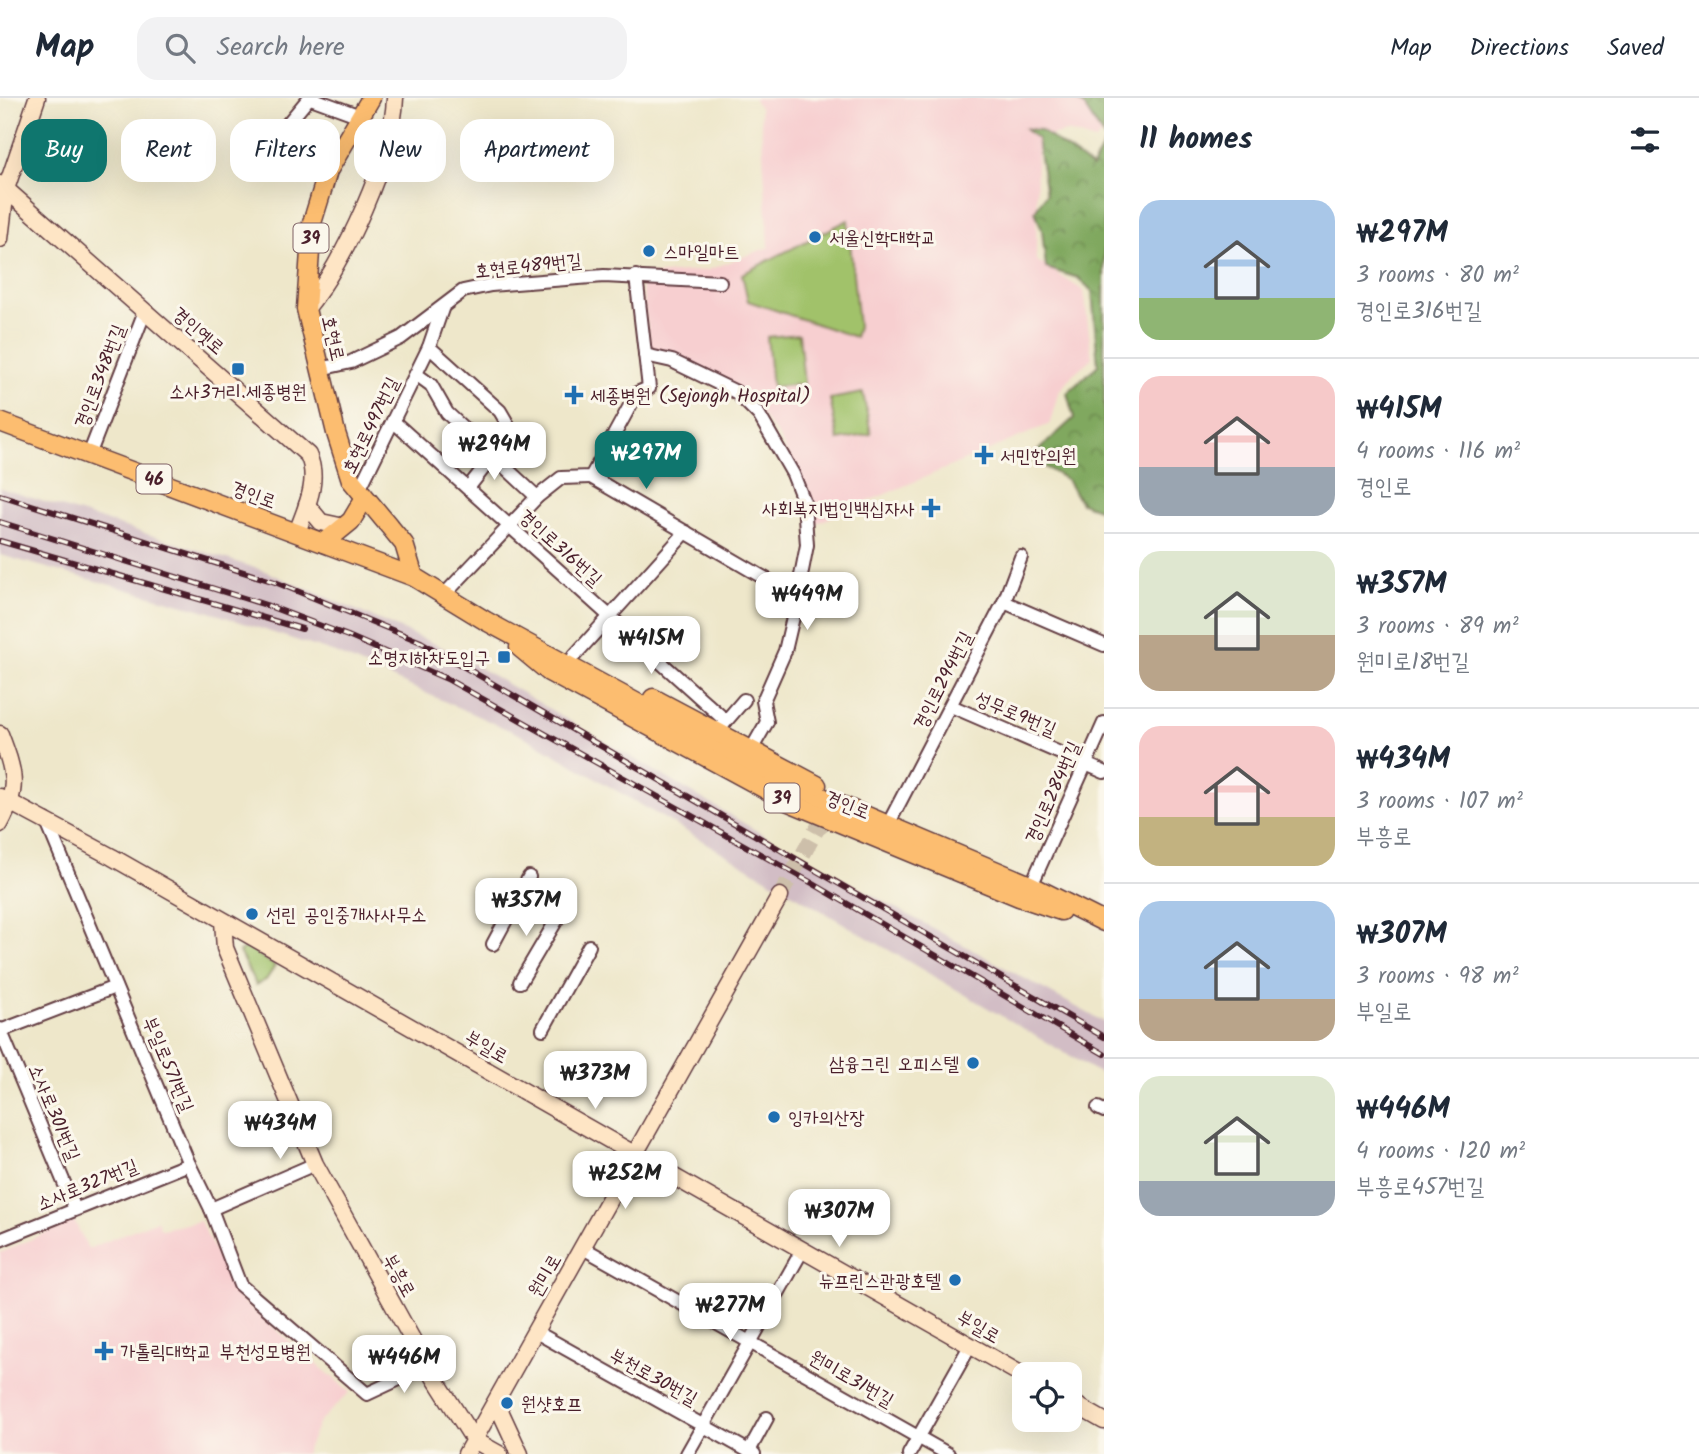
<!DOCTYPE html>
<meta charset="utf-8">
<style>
:root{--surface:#fff;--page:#f2f2f3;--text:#1f2937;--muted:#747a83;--line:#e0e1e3;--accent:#0f766e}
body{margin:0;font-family:Kalam,"Poor Story",sans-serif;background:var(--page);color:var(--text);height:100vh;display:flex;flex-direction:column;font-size:26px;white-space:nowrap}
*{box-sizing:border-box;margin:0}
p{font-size:23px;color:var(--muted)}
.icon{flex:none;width:38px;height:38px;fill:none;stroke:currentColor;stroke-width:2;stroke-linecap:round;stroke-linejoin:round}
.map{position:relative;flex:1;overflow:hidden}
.panel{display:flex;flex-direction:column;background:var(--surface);width:595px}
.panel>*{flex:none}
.guide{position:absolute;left:21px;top:21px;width:665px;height:63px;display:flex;gap:14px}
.fabs{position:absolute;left:1012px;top:1264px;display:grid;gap:14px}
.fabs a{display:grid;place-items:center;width:70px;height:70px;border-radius:14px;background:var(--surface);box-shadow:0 7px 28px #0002;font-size:35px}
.price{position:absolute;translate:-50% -60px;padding:0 16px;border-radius:14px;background:#fff;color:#222;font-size:23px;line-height:46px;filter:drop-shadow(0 2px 4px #0008)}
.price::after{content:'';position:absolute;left:50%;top:42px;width:21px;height:16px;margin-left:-10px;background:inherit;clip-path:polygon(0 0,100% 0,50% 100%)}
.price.selected{background:var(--accent);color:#fff}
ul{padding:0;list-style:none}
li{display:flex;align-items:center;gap:21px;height:175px;padding:0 35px}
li+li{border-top:2px solid var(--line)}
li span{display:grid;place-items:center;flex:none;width:196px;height:140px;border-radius:21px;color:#555}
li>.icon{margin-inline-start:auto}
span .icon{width:84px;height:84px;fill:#fffc;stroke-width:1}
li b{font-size:30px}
h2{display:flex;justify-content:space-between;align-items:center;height:84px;padding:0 35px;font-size:30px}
.pill{padding:0 24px;border-radius:21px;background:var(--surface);box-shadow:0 7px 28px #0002;font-size:24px;line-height:63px}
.pill.selected{background:var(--accent);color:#fff}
header{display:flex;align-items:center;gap:42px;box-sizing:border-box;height:98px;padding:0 35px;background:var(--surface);border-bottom:2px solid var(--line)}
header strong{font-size:33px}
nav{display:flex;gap:38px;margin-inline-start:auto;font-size:24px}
.search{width:490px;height:63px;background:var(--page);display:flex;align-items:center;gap:18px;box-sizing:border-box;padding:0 24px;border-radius:21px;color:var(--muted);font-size:26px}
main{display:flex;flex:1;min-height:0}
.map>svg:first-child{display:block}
.built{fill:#f7cfd0}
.railway{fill:#d2bdc5}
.forest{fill:url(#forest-crowns);stroke:#656444;stroke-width:2}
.green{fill:#a1c26a;stroke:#76704a;stroke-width:2}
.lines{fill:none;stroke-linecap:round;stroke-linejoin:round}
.secondary-tunnel{stroke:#cdbfaa;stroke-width:16;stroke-dasharray:16 8;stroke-linecap:butt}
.street-casing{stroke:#633d43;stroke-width:16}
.secondary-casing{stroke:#633d43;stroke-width:19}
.primary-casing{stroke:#633d43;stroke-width:21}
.street{stroke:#fff;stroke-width:12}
.secondary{stroke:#fee5c5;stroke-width:16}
.primary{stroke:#fcbd6f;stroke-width:18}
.rail-casing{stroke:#4a1f2b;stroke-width:6}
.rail{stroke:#fbf7ec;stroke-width:3.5;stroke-dasharray:10;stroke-linecap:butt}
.poi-dot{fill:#1f6fb2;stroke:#fbf7ec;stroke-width:2.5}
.labels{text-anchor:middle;stroke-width:6;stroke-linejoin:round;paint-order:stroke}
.shield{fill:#fbf7ec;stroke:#7f6065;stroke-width:2}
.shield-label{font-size:18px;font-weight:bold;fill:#4a1f2b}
.poi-label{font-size:19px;fill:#4a1f2b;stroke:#fbf7ec;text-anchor:start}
.street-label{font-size:19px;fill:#4a1f2b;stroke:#fbf7ec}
</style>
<header>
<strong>Map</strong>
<div class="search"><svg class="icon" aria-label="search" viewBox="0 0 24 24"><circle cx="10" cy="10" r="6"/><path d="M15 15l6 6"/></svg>Search here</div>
<nav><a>Map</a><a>Directions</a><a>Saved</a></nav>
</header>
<main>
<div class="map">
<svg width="1104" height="1356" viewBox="0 0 1104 1356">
<defs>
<pattern id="forest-crowns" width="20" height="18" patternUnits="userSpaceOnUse" patternTransform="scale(1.75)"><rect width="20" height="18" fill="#80a85e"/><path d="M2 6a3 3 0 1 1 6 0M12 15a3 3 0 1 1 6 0" fill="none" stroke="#6b884e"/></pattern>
</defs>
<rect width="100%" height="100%" fill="#fbf7ec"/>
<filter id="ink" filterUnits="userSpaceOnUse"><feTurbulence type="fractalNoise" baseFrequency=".0143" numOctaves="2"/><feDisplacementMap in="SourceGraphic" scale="14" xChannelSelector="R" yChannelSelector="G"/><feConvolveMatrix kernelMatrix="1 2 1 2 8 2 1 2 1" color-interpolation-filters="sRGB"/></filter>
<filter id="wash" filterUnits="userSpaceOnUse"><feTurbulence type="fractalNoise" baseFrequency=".00686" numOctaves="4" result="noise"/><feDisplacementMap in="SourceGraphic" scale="28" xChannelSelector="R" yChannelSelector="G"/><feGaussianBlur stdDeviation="1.57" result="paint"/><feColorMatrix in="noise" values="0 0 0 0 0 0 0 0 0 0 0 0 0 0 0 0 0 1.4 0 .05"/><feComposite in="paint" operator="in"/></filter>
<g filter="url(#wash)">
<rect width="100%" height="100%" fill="#eee7ca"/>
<!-- built -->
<g class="built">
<polygon points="753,0 1082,0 1104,34 1095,43 1067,34 1037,41 1036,162 1084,193 1092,260 1073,276 1058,295 1050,326 815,426 816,413 779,339 745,296 651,254 640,178 708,172 769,149 760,10"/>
<polygon points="74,1122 88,1151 157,1122 161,1131 200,1123 238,1199 350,1294 319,1324 305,1356 0,1356 0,1155"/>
</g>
<!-- railway -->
<polygon class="railway" points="0,390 265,473 451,553 786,750 1104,924 1104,978 525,639 335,555 210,514 0,457"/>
<!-- forest -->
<g class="forest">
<polygon points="1074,0 1104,0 1104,40 1084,8"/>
<polygon points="1025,31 1040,32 1092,69 1104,47 1104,413 1081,405 1067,382 1030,360 1074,320 1067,295 1098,267 1092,193 1078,180 1046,170 1042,132 1035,113 1046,96 1037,41"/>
</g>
<!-- green -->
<g class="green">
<polygon points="848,122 858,229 855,239 748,203 742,176"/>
<polygon points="799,236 804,286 772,289 767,239"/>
<polygon points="863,295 871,336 838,342 830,301"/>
<polygon points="247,849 275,868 266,882 256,887 239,854"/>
</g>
</g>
<g filter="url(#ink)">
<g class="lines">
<!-- secondary-tunnel -->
<polyline class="secondary-tunnel" points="780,798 817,731 836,716"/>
<defs>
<g id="street">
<polyline points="311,0 360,18"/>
<polyline points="284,30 309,0"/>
<polyline points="429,249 500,313 507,325 493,358 468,390"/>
<polyline points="645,257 672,263 736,294 759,317 793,376 804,404 807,447 793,519 785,553 763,603 767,624 751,652"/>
<polyline points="320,271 351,264 401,240 463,193 491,187 604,178 720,184"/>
<polyline points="416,276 431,287 447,315 537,399"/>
<polyline points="394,324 726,623 718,634"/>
<polyline points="89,357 145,213"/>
<polyline points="591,379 797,499"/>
<polyline points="358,394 429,249 442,211"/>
<polyline points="444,497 537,399 561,380 591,379 637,295 649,290 636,178"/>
<polyline points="1004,504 1104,547"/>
<polyline points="574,558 686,434"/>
<polyline points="951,608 1104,674"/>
<polyline points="726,623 744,602"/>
<polyline points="892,719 1004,504 1021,459"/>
<polyline points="46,722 189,1066 211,1111 240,1187 367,1296 427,1268"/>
<polyline points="1035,779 1104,625"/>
<polyline points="493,846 529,779"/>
<polyline points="520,884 562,813"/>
<polyline points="0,931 75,1111"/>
<polyline points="543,931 589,848"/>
<polyline points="0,933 115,889"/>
<polyline points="1098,1010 1104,1013"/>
<polyline points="211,1111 315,1066"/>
<polyline points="0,1142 189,1066"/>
<polyline points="583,1150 948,1356"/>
<polyline points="536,1234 754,1356"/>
<polyline points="749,1353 767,1320"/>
<polyline points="687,1356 803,1151"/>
<polyline points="909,1356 970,1248"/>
</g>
<g id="secondary">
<path d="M0,86L308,357C320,382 306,410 297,434"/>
<polyline points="0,141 6,91 37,0"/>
<path d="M306,211C343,167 393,58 395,0"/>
<polyline points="307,407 321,424 344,429"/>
<path d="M0,636C14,673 20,690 0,726"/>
<polyline points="0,699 112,759 1024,1278"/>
<polyline points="223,824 225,850 315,1066 427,1268 474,1342 499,1356"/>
<polyline points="1069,1303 1104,1323"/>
<polyline points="496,1304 520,1356"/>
<polyline points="466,1356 780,798"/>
</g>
<g id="primary">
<polyline points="371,0 328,73 312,125 306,211 336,335 351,382 404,446 414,479"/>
<polyline points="0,324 414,479 486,523 770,677 1030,787 1104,824"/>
<polyline points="324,445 351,423 364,401"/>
<polyline points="519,549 549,574 789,704 1019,799 1061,813"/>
<polyline points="653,600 817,687"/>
</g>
</defs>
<!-- street casing -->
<use href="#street" class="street-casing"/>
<!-- secondary casing -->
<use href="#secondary" class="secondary-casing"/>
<!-- primary casing -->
<use href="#primary" class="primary-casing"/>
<!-- street -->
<use href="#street" class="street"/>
<!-- secondary -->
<use href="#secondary" class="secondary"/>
<!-- primary -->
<use href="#primary" class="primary"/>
<defs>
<g id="rail">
<polyline points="0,397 275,484 421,544 1104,939"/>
<polyline points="0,424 266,507 348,538 447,581 812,785 1104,956"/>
<polyline points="0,443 302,531"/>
</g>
</defs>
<!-- rail casing -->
<use href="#rail" class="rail-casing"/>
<!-- rail -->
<use href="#rail" class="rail"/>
</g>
</g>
<!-- markers -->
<g class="poi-dot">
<circle cx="815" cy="139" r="7"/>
<circle cx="649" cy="153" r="7"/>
<rect x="231" y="264" width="14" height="14" rx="3.5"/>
<path d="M570.5 286.5h7v7h7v7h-7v7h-7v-7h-7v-7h7z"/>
<path d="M980.5 346.5h7v7h7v7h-7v7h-7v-7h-7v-7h7z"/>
<path d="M927.5 399.5h7v7h7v7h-7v7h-7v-7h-7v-7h7z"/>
<rect x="497" y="552" width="14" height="14" rx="3.5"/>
<circle cx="252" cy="816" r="7"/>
<circle cx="973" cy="965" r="7"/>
<circle cx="774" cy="1019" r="7"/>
<circle cx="955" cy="1182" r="7"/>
<path d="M100.5 1242.5h7v7h7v7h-7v7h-7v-7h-7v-7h7z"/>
<circle cx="507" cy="1305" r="7"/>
</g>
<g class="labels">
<!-- shield labels -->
<g class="shield">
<rect x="293.5" y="125.5" width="35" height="29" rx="5"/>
<rect x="136.5" y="366.5" width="35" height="29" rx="5"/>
<rect x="764.5" y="685.5" width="35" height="29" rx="5"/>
</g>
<g class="shield-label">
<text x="311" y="146">39</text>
<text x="154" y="387">46</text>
<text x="782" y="706">39</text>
</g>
<!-- poi labels -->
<g class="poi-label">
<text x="829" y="146">서울신학대학교</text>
<text x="663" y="160">스마일마트</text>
<text x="238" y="300" text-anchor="middle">소사3거리.세종병원</text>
<text x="590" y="304">세종병원 (Sejongh Hospital)</text>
<text x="1000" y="364">서민한의원</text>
<text x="915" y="417" text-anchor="end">사회복지법인백십자사</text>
<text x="490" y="566" text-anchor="end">소명지하차도입구</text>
<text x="266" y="823">선린 공인중개사사무소</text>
<text x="959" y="972" text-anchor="end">삼융그린 오피스텔</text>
<text x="788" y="1026">잉카의산장</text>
<text x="941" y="1189" text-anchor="end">뉴프린스관광호텔</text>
<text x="120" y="1260">가톨릭대학교 부천성모병원</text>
<text x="521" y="1312">원샷호프</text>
</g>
<!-- street labels -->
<g class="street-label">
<text transform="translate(528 167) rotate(-6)" y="7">호현로489번길</text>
<text transform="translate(199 232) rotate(41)" y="7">경인옛로</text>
<text transform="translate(334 240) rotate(77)" y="7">호현로</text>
<text transform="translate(99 278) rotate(-69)" y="7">경인로348번길</text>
<text transform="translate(370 327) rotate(-64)" y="7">호현로497번길</text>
<text transform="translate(254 396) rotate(20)" y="7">경인로</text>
<text transform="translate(561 449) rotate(42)" y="7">경인로316번길</text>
<text transform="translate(942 582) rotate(-63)" y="7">경인로294번길</text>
<text transform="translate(1016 615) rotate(23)" y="7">성무로9번길</text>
<text transform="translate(1052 694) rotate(-66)" y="7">경인로284번길</text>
<text transform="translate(848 706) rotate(22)" y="7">경인로</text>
<text transform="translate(487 948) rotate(30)" y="7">부일로</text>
<text transform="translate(169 966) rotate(67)" y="7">부일로571번길</text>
<text transform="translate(55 1014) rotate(67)" y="7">소사로301번길</text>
<text transform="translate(87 1086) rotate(-22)" y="7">소사로327번길</text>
<text transform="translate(400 1177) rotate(61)" y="7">부흥로</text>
<text transform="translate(544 1177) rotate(-60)" y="7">원미로</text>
<text transform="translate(979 1228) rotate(30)" y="7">부일로</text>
<text transform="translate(654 1278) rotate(29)" y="7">부천로30번길</text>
<text transform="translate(852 1280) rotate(30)" y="7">원미로31번길</text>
</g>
</g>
</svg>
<div class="fabs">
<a><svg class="icon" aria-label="locate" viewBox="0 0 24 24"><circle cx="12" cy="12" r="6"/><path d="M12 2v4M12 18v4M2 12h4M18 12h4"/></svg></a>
</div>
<b class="price" style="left:494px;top:384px">₩294M</b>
<b class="price selected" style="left:646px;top:393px">₩297M</b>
<b class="price" style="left:807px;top:534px">₩449M</b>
<b class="price" style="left:651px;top:578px">₩415M</b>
<b class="price" style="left:526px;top:840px">₩357M</b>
<b class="price" style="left:595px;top:1013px">₩373M</b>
<b class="price" style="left:280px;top:1063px">₩434M</b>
<b class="price" style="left:625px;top:1113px">₩252M</b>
<b class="price" style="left:839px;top:1151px">₩307M</b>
<b class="price" style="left:730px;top:1245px">₩277M</b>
<b class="price" style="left:404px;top:1297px">₩446M</b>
<div class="guide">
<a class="pill selected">Buy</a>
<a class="pill">Rent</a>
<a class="pill">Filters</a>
<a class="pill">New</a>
<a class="pill">Apartment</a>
</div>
</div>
<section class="panel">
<h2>11 homes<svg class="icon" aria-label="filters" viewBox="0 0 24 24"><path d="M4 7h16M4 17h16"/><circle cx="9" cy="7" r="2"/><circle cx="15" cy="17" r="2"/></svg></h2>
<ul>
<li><span style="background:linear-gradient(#a9c7e8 70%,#8fb573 0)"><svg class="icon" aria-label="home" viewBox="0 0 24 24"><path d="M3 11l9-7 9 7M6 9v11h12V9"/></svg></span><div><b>₩297M</b><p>3 rooms · 80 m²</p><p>경인로316번길</p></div></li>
<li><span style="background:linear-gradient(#f6c9c9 65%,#9aa5b1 0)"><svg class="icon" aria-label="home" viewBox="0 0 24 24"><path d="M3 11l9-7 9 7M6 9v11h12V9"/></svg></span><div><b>₩415M</b><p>4 rooms · 116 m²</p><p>경인로</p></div></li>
<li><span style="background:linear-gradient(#dfe7d0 60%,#b9a48a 0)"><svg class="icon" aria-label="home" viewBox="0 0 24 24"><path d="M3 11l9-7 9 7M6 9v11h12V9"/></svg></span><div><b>₩357M</b><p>3 rooms · 89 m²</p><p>원미로18번길</p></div></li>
<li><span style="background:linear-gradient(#f6c9c9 65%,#c2b280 0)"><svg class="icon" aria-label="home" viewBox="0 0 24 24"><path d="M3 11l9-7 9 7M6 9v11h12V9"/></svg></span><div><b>₩434M</b><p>3 rooms · 107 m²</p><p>부흥로</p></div></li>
<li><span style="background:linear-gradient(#a9c7e8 70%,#b9a48a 0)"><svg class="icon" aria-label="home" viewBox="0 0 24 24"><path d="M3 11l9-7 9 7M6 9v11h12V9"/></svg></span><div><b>₩307M</b><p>3 rooms · 98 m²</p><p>부일로</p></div></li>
<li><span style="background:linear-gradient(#dfe7d0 75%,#9aa5b1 0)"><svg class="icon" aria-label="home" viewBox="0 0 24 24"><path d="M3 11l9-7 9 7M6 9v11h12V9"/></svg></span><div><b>₩446M</b><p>4 rooms · 120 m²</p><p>부흥로457번길</p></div></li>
</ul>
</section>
</main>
